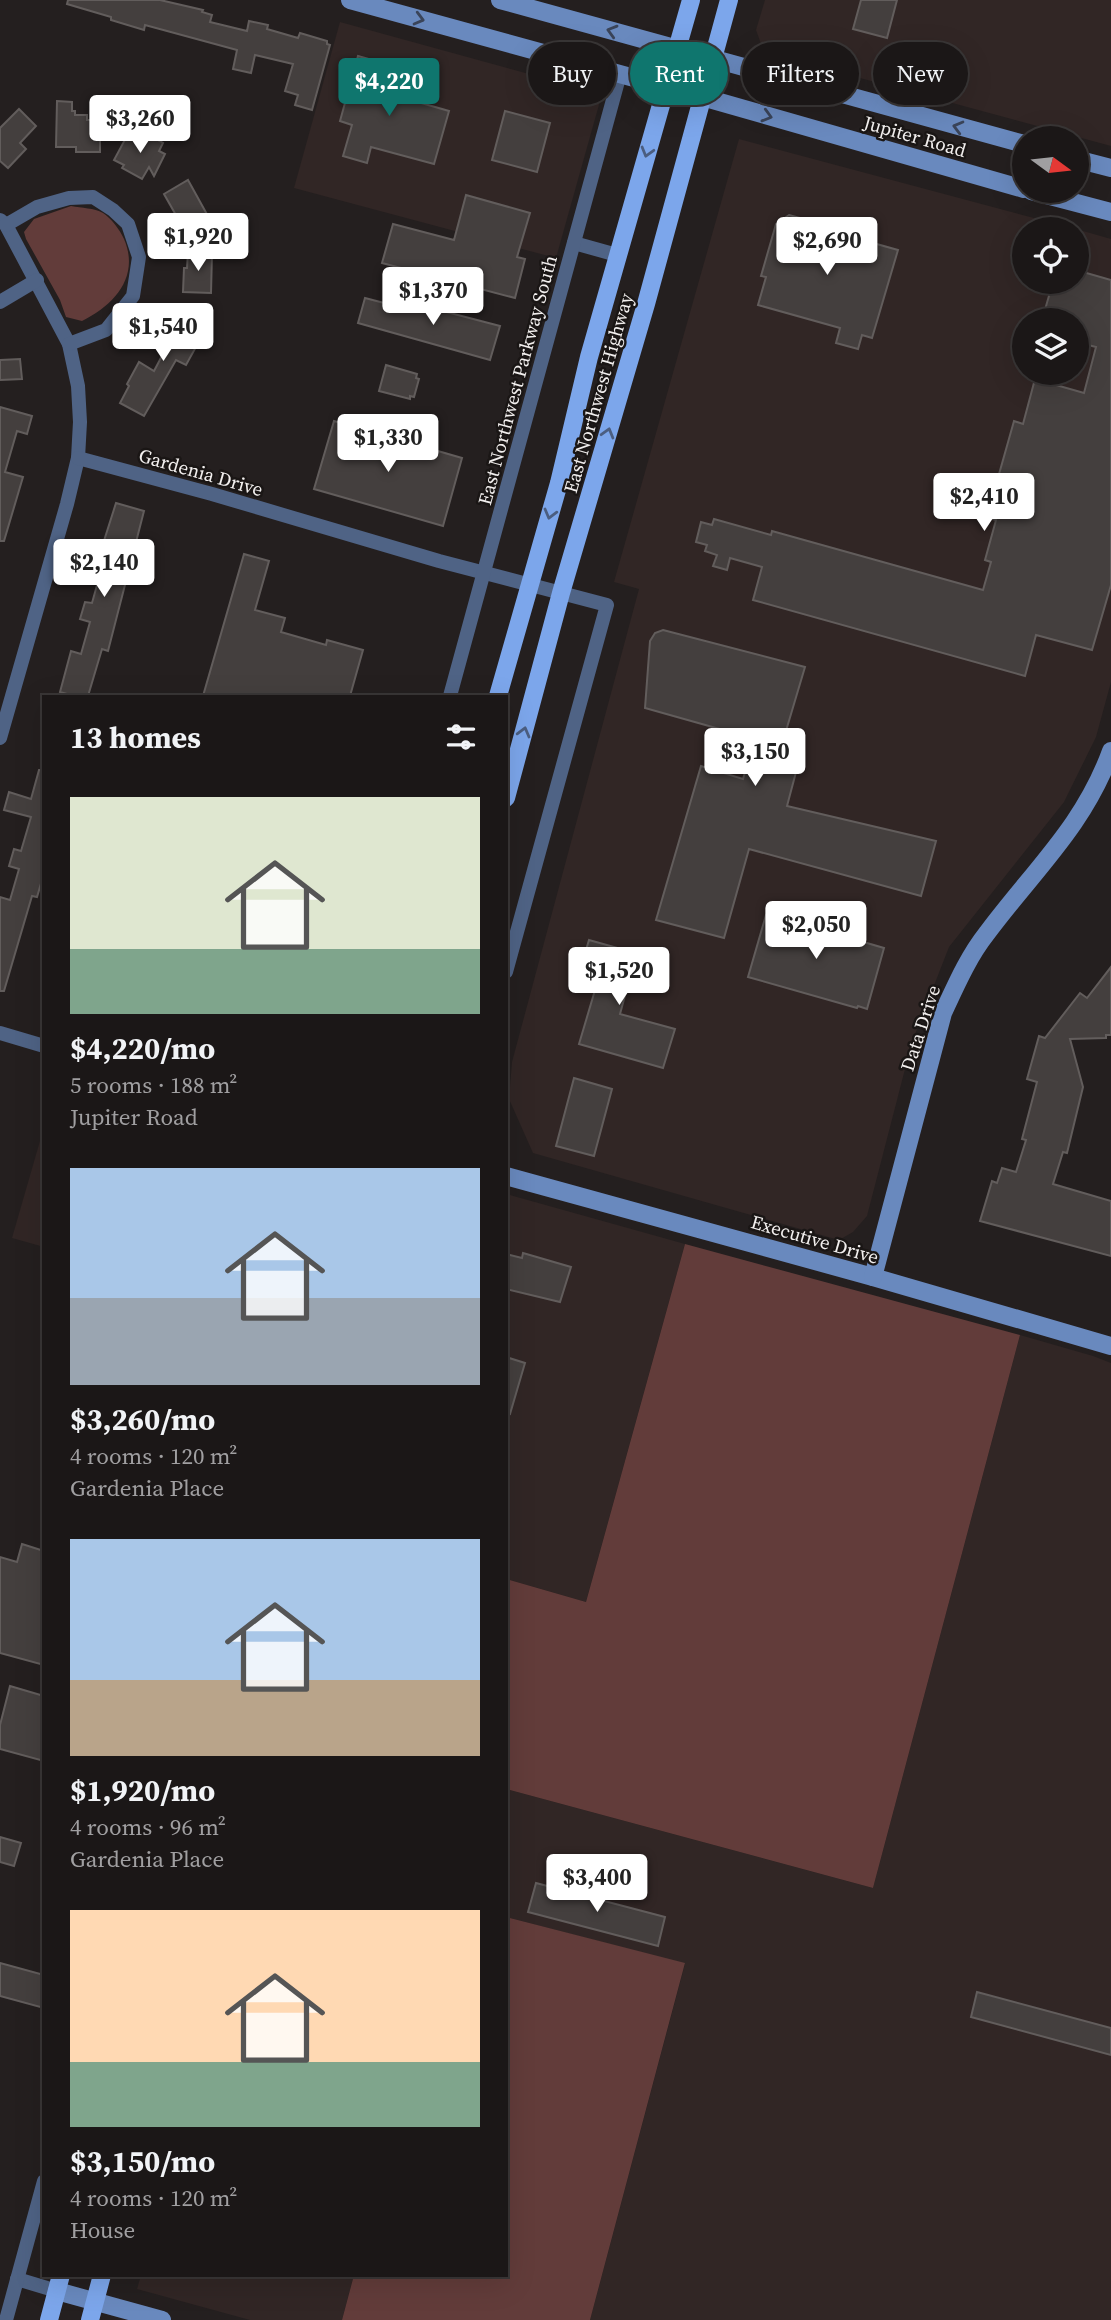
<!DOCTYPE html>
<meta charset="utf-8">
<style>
:root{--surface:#1b1717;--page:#282424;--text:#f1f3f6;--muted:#a09fa1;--line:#393636;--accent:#0f766e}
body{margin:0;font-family:"Source Serif 4",serif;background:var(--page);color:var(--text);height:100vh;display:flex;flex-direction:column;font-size:26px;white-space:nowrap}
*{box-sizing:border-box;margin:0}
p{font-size:23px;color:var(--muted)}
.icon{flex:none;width:38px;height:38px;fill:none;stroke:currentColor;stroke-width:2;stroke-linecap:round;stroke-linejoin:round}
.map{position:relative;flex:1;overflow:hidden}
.panel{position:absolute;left:42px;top:695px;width:466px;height:1582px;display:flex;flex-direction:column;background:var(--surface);border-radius:0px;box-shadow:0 7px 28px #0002,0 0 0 2px var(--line)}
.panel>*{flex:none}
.top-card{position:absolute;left:528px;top:42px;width:476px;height:63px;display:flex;gap:14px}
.needle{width:46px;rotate:105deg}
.tools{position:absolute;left:1012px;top:126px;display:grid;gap:14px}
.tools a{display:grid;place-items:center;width:77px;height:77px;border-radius:50%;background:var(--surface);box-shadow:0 7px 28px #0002,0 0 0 2px var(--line);font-size:35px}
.price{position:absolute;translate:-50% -60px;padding:0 16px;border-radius:7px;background:#fff;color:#222;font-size:23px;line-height:46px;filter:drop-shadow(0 2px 4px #0008)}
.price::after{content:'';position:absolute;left:50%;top:42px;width:21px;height:16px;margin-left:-10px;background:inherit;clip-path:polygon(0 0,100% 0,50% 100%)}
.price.current{background:var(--accent);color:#fff}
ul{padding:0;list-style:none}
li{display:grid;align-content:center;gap:14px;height:371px;padding:0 28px}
li span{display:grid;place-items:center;height:217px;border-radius:0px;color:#555}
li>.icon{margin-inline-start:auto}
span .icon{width:126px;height:126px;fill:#fffc;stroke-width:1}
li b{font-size:30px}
h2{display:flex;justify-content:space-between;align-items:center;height:84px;padding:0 28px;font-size:30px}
.pill{padding:0 24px;border-radius:32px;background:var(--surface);box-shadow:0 7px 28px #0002,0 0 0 2px var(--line);font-size:24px;line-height:63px}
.pill.current{background:var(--accent);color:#fff}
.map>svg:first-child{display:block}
.built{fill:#312625;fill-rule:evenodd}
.green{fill:#623c3a}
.building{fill:#443f3e;stroke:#625d5c;stroke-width:2}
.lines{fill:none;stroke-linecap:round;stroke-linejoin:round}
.street{stroke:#4f6385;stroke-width:14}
.secondary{stroke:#6989be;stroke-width:18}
.primary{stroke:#7ca6eb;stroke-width:18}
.oneway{stroke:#3a4459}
.oneway2{stroke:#4b5e80}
.labels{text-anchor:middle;stroke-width:5;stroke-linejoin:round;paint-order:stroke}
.street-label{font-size:19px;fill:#f2efee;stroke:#1a1615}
</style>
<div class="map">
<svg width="1111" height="2320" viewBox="0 0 1111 2320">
<rect width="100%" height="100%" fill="#241f1f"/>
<!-- built -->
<g class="built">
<polygon points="765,0 1111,0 1111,146 764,52 756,30"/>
<polygon points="340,22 602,94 556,258 294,188"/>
<path d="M739,139L1075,229H1024V282H1076V229L1111,239V682L1096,737L1064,802L949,947L912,1042L867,1216L853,1232L839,1240L533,1153L509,1099L512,1062L639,589L614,582ZM1024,320H1076V373H1024Z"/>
<polygon points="44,1127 44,1247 12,1238"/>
<polygon points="506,1194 685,1244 586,1602 506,1579"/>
<polygon points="1020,1335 1093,1356 1111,1363 1111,2320 590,2320 685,1964 506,1917 506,1789 873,1888"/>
<polygon points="141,2275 354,2275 342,2320 250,2320 137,2289"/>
</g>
<!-- green -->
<g class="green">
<path d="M71,206C82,208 94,208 103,213C111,218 120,230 124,239C140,276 115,305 82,321L66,317L60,300L26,239L24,232L34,219Z"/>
<polygon points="685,1244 1020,1335 873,1888 506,1789 506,1579 586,1602"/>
<polygon points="506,1917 685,1963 590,2320 342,2320 354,2275 506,2275"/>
</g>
<!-- building -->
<g class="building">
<polygon points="68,0 160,0 203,10 202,12 212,15 210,22 247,31 249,21 268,25 267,29 298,38 300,33 327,41 327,44 330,45 312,110 295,105 298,95 285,91 293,64 255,55 251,73 233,69 237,50 145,25 144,30 111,20 111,17 67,4"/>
<polygon points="861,0 897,0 887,38 853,29"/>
<polygon points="358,56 390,65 383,92 449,111 434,164 371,147 367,163 343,156 352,125 340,121"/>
<polygon points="57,101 72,102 72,111 75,111 75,115 87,115 87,120 95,120 95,127 100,127 100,152 76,152 76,147 56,147"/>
<polygon points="19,109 36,126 20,143 26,149 8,168 0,161 0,128"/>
<polygon points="505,111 550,123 537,172 492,160"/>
<polygon points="128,134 143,142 147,134 163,143 159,151 165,154 154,176 149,167 142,179 122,168 124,165 114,160"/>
<polygon points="188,180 209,218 181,236 172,220 177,217 164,194"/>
<polygon points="466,195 530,213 517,257 525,259 515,298 382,263 393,224 454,240"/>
<polygon points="789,215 843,230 841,234 898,250 872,338 862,335 858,349 836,343 840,328 758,305 766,277 761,276 776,224"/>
<polygon points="188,252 212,253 211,293 183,292 184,268 187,268"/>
<polygon points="1076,270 1111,280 1111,585 1092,650 1036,635 1025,676 753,600 762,567 730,558 727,570 713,566 717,555 705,551 707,545 696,542 701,522 712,525 714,519 771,535 772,531 983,590 991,562 985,560 996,520 989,518 995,499 992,499 1014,421 1023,424 1035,379 1084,393 1096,347 1076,342 1076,320 1042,320 1053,282 1076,282"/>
<polygon points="365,298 415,311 416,304 500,326 490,360 358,323"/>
<polygon points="175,310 207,327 186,365 176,360 144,416 120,403 129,386 127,384 139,362 154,371 174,333 165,328"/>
<polygon points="20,359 22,379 0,380 0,360"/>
<polygon points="386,365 417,374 416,378 419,379 414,397 410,396 410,399 379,391"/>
<polygon points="0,407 32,416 27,434 17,431 5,472 23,477 4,541 0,541"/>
<polygon points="334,421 462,458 443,526 314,489"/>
<polygon points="116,503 144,511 108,651 102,649 88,696 74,696 60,692 71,651 81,654 90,622 80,619 85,602 92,603 101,571 95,569"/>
<polygon points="244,554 269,561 255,610 285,618 281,632 326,645 327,640 363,650 350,696 203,696"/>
<polygon points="663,630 805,667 780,751 800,757 787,806 936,841 921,896 749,849 724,938 656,920 701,766 743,779 755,739 645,708 650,641 655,633"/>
<polygon points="39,770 44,770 44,873 37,897 32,896 4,991 0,991 0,897 10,900 19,869 9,866 14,849 21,851 31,817 4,810 9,792 31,799"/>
<polygon points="810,911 824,915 819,929 884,948 867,1009 858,1006 857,1008 748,977 766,915 805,926"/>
<polygon points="589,940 653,958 649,974 635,970 633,977 630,977 620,1014 675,1029 663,1068 579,1044 598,980 575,973 582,949 586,950"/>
<polygon points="1111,967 1111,1035 1106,1035 1106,1038 1070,1039 1083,1087 1067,1153 1063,1152 1053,1184 1111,1201 1111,1256 980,1221 992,1181 997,1183 1002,1168 1016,1172 1026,1140 1022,1139 1037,1082 1027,1079 1039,1036 1045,1038 1080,993 1087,998"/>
<polygon points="574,1078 612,1089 594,1156 556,1146"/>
<polygon points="523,1253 571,1267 560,1302 506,1289 506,1254 522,1258"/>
<polygon points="506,1357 525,1363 510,1414 506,1413"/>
<polygon points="22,1544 44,1551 44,1665 0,1653 0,1557 17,1562"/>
<polygon points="10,1686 44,1696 44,1761 0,1749 0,1725"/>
<polygon points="0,1837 21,1843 14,1866 0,1862"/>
<polygon points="536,1883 665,1917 658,1946 528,1912"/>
<polygon points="0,1963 44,1975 44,2008 0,1996"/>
<polygon points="977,1992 1111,2028 1111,2055 971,2017"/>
</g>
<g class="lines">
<!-- street -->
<g class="street">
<polyline points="0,220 6,225 69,344 78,386 80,422 78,458 67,504 0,738"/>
<polyline points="6,225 37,207 69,198 93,197 113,210 128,224 139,257 133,296 106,330 69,344"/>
<polyline points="574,243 617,255"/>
<polyline points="0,302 37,280"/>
<polyline points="78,458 212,494 439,561 607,605 506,972"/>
<polyline points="450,696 620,74"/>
<polyline points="0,1033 44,1046"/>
<polyline points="17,2279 57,2291"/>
<polyline points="6,2320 44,2181"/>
</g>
<!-- secondary -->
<g class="secondary">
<polyline points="350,0 667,87 1024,189"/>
<polyline points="500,0 1024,144"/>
<polyline points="1076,159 1111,168"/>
<polyline points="1031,191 1111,212"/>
<polyline points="506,1176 873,1277 1111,1346"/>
<path d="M873,1277L943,1013C956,985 968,957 987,933C1033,871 1084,826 1111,751"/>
<polyline points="57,2291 162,2320"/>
</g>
<!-- primary -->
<g class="primary">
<polyline points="498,696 559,483 589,357 691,0"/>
<polyline points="506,798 561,593 646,304 729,0"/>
<polyline points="49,2320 61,2275"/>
<polyline points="90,2320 102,2275"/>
</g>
</g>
<!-- one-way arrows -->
<defs><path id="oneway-chevron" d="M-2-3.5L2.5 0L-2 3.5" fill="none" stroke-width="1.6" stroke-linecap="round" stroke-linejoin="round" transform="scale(1.75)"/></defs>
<g class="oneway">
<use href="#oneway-chevron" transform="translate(419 19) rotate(15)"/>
<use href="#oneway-chevron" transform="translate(612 31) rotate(-164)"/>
<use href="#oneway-chevron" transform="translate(767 116) rotate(16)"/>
<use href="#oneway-chevron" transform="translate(958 127) rotate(-165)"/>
</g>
<g class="oneway2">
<use href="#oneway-chevron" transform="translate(647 152) rotate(106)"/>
<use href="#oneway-chevron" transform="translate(608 433) rotate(-74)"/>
<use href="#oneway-chevron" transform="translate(550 514) rotate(105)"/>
<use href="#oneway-chevron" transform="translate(524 732) rotate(-75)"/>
</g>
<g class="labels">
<!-- street labels -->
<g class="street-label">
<text transform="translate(915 136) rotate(16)" y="7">Jupiter Road</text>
<text transform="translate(517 380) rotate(-75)" y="7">East Northwest Parkway South</text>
<text transform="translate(598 393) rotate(-74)" y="7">East Northwest Highway</text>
<text transform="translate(201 472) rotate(16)" y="7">Gardenia Drive</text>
<text transform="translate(920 1028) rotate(-72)" y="7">Data Drive</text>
<text transform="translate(815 1239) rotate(16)" y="7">Executive Drive</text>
</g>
</g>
</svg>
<div class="tools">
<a><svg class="needle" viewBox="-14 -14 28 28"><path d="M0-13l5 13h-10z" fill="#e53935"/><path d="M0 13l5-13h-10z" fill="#a09fa1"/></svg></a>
<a><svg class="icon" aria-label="locate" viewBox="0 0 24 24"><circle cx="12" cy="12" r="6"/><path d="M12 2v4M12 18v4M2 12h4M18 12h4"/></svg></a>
<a><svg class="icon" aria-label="layers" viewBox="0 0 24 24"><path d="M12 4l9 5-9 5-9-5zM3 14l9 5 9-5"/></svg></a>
</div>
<b class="price current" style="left:389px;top:118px">$4,220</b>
<b class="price" style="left:140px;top:155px">$3,260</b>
<b class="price" style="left:198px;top:273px">$1,920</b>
<b class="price" style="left:827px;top:277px">$2,690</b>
<b class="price" style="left:433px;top:327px">$1,370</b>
<b class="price" style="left:163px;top:363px">$1,540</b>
<b class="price" style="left:388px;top:474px">$1,330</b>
<b class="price" style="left:984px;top:533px">$2,410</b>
<b class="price" style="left:104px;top:599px">$2,140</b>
<b class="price" style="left:755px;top:788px">$3,150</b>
<b class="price" style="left:816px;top:961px">$2,050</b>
<b class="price" style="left:619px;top:1007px">$1,520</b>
<b class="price" style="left:597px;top:1914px">$3,400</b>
<div class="top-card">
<a class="pill">Buy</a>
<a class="pill current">Rent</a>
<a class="pill">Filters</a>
<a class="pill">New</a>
</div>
<section class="panel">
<h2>13 homes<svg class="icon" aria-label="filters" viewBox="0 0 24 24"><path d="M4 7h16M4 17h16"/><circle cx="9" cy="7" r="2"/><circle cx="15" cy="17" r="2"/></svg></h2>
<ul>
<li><span style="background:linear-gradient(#dfe7d0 70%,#7fa58c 0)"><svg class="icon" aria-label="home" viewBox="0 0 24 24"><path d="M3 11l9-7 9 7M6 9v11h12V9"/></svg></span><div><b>$4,220/mo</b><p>5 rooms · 188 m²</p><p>Jupiter Road</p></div></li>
<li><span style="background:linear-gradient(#a9c7e8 60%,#9aa5b1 0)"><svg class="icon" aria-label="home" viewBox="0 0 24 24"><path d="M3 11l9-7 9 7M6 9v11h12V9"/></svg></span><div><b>$3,260/mo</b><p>4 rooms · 120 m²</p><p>Gardenia Place</p></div></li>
<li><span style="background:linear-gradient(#a9c7e8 65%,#b9a48a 0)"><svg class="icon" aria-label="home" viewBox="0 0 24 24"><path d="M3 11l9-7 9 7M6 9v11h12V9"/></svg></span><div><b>$1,920/mo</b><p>4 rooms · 96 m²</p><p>Gardenia Place</p></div></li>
<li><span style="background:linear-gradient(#ffd9b3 70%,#7fa58c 0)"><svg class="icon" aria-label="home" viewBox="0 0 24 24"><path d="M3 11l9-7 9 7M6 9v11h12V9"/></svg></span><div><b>$3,150/mo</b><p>4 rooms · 120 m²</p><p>House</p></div></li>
</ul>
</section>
</div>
